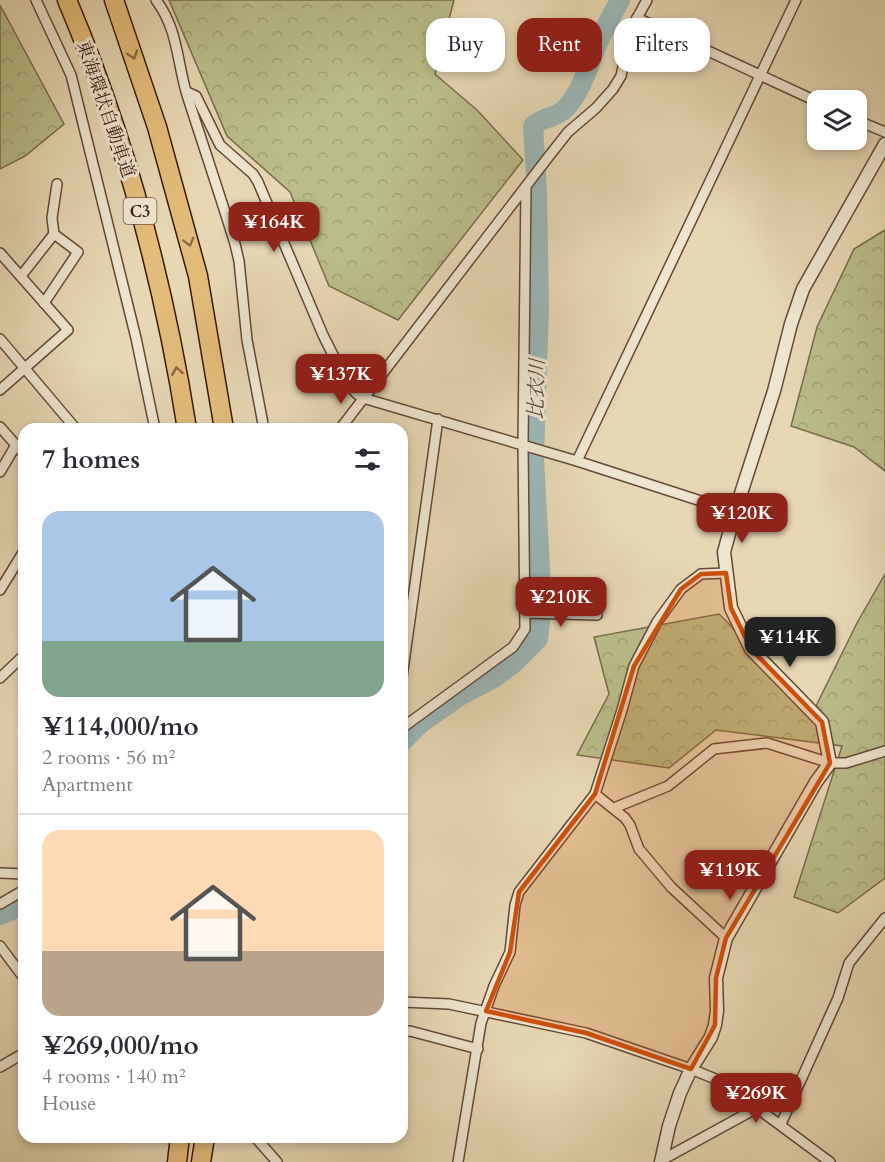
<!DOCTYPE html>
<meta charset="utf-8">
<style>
:root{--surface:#fff;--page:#f7f7f7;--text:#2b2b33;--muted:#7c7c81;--line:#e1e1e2;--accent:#8f2418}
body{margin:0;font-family:Cardo,"Noto Serif JP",serif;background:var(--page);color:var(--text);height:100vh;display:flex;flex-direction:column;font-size:22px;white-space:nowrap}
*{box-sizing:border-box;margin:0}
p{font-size:20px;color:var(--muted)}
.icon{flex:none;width:33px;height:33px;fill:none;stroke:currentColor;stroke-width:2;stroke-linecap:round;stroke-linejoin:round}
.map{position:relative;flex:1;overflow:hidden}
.panel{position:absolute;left:18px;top:423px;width:390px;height:720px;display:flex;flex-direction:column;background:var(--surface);border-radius:18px;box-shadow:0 3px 9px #0003}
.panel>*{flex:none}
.guide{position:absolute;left:426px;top:18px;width:369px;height:54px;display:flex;gap:12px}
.controls{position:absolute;left:807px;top:90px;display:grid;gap:12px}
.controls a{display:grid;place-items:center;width:60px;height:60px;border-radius:12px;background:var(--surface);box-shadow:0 3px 9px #0003;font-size:30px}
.price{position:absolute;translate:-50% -51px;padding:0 14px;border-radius:12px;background:var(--accent);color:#fff;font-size:20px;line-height:39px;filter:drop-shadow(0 2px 3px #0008)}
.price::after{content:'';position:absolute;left:50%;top:36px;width:18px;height:14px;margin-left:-9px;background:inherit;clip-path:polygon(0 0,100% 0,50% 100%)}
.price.selected{background:#222;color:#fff}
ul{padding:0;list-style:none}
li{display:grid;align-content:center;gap:12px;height:318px;padding:0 24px}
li+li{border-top:2px solid var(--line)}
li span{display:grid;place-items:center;height:186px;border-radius:18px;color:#555}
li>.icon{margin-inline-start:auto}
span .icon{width:108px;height:108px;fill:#fffc;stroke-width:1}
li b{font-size:26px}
h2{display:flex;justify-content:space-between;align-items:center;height:72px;padding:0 24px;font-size:26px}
.chip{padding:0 21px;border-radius:18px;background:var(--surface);box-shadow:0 3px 9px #0003;font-size:21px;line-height:54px}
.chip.selected{background:var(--accent);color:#fff}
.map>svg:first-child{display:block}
.forest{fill:url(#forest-crowns);stroke:#7a6a4a;stroke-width:1.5}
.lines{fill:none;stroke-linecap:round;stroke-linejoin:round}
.river{stroke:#9bb7b7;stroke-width:20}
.minor-casing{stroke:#644834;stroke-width:12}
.tertiary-casing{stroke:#644834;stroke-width:15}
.motorway-casing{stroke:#39180a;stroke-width:21}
.minor{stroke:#efe5ce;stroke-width:9}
.tertiary{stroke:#efe5ce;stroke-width:12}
.motorway{stroke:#e4bc7a;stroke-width:18}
.oneway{stroke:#8e6a42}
.marked{fill:#ce4f0c;fill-opacity:0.2;stroke:#ce4f0c;stroke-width:4.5;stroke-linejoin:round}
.labels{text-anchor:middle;stroke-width:6;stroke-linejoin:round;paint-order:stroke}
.shield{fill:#efe5ce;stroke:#705645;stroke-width:1.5}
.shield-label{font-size:16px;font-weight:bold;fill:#39180a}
.street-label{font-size:18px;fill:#39180a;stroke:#efe5ce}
.water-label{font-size:20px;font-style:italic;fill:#56483e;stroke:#efe5ce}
</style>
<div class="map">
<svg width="885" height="1162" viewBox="0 0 885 1162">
<defs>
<pattern id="forest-crowns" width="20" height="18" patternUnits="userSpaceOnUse" patternTransform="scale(1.5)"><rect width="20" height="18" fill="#babd89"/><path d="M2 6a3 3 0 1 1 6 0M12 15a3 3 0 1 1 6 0" fill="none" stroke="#a1a275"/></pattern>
</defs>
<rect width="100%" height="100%" fill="#e7d7b3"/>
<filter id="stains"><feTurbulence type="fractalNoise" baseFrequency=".00333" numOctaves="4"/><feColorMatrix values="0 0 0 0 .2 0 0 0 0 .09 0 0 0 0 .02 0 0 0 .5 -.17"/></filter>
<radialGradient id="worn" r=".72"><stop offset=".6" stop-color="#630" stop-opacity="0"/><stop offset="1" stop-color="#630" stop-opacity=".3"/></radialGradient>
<!-- forest -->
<g class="forest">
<polygon points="169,0 454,0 435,74 478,111 523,160 398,320 329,286 290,192 227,136"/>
<polygon points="0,5 64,124 25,156 0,169"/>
<polygon points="885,230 885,471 854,447 791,426 817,327 854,249"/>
<polygon points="885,574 885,878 838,913 794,897 842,746 716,730 669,768 577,755 609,694 594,637 719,614 815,708 857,623"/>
</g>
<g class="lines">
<!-- river -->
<g class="river">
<path d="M402,742L421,723L458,697L494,678L514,663L538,639L542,605L534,457L539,307L537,192L533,126C542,117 556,118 565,109C580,94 587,70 595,50C602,33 611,17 620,0"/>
<polyline points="0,915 24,905"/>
</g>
<defs>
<g id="minor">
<polyline points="36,0 71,75 136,338 155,429"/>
<path d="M156,0C178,29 177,62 187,95C203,145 220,195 235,244L239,261L247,340L264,429"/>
<polyline points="637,18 818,102"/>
<polyline points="187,92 196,96 220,145 253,174 258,182 323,335 346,381 357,394 363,398 577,461 735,512"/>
<polyline points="856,120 885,132"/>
<polyline points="0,253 68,330 0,390"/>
<polyline points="21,276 54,234"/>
<polyline points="44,303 78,252 54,234 52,218 57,184"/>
<polyline points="0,339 76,429"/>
<polyline points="0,427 24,454"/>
<polyline points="340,429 546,160 568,132 596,108 613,89 621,76 631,29 647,0"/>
<polyline points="577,461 796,0"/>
<polyline points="0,472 16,445"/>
<polyline points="0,590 24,551"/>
<polyline points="525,613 597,615"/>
<polyline points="402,677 438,419"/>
<polyline points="0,678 24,655"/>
<polyline points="402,728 513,647 525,629 523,444 526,187"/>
<polyline points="595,794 625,818 630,825 639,849 671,887 726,938"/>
<polyline points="614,808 668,786 714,749 767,743 830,763 846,763 885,751"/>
<polyline points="0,873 24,874"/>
<polyline points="0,904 24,890"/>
<polyline points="0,946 24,978"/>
<polyline points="402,1002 449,1004 586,1033 691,1069 730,1085 757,1108 830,1162"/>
<polyline points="402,1032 410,1031 478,1049"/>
<polyline points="0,1067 24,1053"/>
<polyline points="781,1124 838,998 849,963 885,918"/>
<polyline points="255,1137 277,1162"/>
<polyline points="662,1160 757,1108"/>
<polyline points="458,1162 481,1023 494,986 510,952 515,905 519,892 595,794 622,710 634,666 657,622 681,589 701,574 726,573"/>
</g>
<polyline id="tertiary" points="661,1162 669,1126 680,1093 691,1069 711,1037 715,1025 717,1011 716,978 726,938 816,782 830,763 822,722 751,649 731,608 724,552 735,512 774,391 791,324 803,289 885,144"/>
<g id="motorway">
<path d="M67,0C125,137 164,283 187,429"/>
<polyline points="114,0 157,127 198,276 224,429"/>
<polyline points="177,1162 180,1137"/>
<polyline points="201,1162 205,1137"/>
</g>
</defs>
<!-- minor casing -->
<use href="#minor" class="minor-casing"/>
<!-- tertiary casing -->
<use href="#tertiary" class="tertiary-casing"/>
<!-- motorway casing -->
<use href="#motorway" class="motorway-casing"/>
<!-- minor -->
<use href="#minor" class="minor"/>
<!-- tertiary -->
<use href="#tertiary" class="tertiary"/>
<!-- motorway -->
<use href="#motorway" class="motorway"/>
</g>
<!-- one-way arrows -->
<defs><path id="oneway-chevron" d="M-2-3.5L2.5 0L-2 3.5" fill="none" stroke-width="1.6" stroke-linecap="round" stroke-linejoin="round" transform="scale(1.5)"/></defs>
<g class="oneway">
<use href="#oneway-chevron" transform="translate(133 55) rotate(72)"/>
<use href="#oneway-chevron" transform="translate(189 242) rotate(76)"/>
<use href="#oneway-chevron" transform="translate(177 371) rotate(-100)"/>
</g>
<!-- marked area -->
<path class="marked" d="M726,573L731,608L751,649L822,722L830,763L726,938L716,978L715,1025L691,1069L586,1033L486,1011L510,952L519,892L595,794L634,666L681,589L701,574Z"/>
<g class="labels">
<!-- shield labels -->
<rect class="shield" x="123.5" y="198" width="33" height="26" rx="4.5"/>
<g class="shield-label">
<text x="140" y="217">C3</text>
</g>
<!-- street labels -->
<g class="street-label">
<text transform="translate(106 109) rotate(71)" y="6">東海環状自動車道</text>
</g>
<!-- water labels -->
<g class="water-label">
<text transform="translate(536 389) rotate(-88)" y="7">比衣川</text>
</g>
</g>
<rect width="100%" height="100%" filter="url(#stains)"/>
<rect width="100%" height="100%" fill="url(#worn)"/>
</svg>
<div class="controls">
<a><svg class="icon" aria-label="layers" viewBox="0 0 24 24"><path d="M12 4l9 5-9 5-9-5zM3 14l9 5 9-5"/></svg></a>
</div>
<b class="price" style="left:274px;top:253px">¥164K</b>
<b class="price" style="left:341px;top:405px">¥137K</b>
<b class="price" style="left:742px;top:544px">¥120K</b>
<b class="price" style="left:561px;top:628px">¥210K</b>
<b class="price selected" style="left:790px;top:668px">¥114K</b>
<b class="price" style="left:730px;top:901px">¥119K</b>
<b class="price" style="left:756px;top:1124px">¥269K</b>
<div class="guide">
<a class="chip">Buy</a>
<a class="chip selected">Rent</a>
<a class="chip">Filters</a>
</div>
<section class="panel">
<h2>7 homes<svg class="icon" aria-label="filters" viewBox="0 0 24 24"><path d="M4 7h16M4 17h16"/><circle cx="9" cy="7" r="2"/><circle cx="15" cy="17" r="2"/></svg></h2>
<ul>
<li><span style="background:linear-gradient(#a9c7e8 70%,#7fa58c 0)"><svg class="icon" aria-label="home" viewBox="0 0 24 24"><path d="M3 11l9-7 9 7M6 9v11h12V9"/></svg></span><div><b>¥114,000/mo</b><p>2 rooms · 56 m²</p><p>Apartment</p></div></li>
<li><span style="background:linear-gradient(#ffd9b3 65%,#b9a48a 0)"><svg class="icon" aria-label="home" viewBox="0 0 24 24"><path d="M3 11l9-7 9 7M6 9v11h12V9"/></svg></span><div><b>¥269,000/mo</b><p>4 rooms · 140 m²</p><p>House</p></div></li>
</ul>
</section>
</div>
